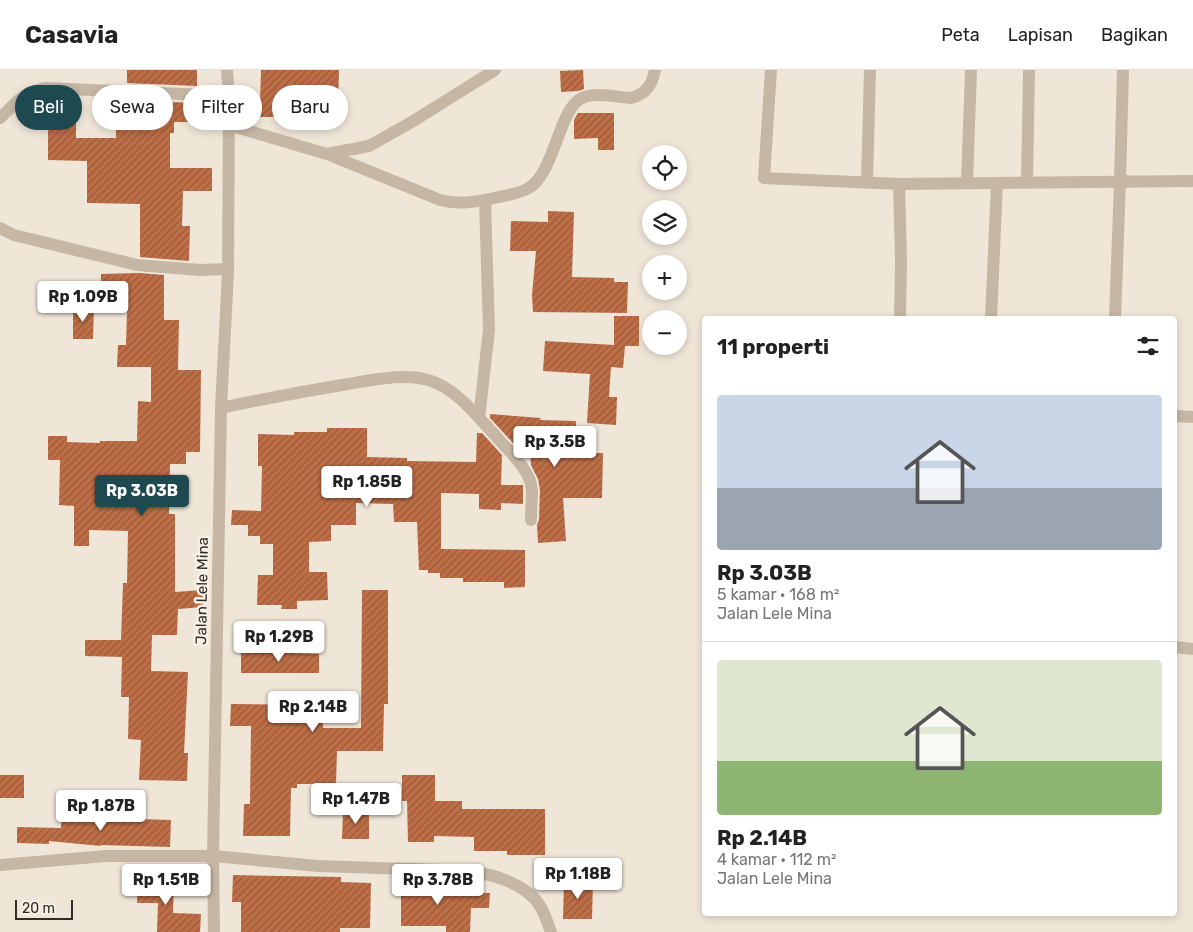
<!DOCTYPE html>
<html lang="id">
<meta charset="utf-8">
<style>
:root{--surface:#fff;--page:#f2f2f2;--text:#222;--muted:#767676;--line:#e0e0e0;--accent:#1e4951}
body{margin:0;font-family:Rubik,sans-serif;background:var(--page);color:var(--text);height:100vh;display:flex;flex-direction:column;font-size:19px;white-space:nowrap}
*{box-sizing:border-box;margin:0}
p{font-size:16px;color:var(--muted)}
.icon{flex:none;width:28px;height:28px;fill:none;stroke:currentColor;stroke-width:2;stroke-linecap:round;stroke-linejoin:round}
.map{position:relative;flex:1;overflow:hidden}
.panel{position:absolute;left:702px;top:246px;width:475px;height:600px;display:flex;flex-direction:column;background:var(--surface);border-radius:5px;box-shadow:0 2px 8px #0003}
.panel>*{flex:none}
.guide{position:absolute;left:15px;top:15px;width:475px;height:45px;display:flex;gap:10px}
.tools{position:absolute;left:642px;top:75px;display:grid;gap:10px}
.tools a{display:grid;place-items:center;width:45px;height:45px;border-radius:50%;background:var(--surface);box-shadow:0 2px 8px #0003;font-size:25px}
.scale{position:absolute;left:15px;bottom:12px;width:58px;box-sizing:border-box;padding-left:5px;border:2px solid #322b26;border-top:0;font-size:14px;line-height:18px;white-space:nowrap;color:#322b26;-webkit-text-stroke:4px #f7f0e4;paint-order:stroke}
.price{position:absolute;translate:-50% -42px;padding:0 11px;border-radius:5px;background:#fff;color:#222;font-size:16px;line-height:32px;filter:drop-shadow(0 1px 2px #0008)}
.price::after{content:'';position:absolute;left:50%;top:30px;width:15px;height:11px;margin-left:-8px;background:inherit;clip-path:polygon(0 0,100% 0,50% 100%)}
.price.selected{background:var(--accent);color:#fff}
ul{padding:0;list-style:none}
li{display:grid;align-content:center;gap:10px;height:265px;padding:0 15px}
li+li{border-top:1px solid var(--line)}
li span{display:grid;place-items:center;height:155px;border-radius:5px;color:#555}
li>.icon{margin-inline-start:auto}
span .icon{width:90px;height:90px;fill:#fffc;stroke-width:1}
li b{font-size:21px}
h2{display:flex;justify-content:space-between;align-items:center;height:60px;padding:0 15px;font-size:21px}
.chip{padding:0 18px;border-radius:22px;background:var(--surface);box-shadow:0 2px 8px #0003;font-size:18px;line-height:45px}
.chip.selected{background:var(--accent);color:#fff}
header{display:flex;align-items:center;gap:30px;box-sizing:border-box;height:70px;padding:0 25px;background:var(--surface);border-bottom:1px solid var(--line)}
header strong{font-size:24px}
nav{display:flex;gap:28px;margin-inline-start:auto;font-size:18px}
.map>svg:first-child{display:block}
.building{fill:url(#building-hatch)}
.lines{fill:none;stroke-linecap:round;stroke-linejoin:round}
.minor{stroke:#c6b7a5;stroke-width:12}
.labels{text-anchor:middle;stroke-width:5;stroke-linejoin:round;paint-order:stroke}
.street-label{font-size:15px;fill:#322b26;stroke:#f7f0e4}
</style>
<header>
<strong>Casavia</strong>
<nav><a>Peta</a><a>Lapisan</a><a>Bagikan</a></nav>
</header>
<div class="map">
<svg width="1193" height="862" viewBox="0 0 1193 862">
<defs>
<pattern id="building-hatch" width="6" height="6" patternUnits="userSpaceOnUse" patternTransform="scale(1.25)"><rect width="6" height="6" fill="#be6f47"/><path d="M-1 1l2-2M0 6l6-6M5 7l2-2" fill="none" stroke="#9b5b3b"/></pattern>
</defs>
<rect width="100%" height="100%" fill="#efe6d8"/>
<!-- building -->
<g class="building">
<polygon points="127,0 197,0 197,16 127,13"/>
<polygon points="261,0 339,0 338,37 285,36 284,47 238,47 238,32 260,32"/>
<polygon points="583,0 584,19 578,21 561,22 560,1"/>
<polygon points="116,30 196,33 196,52 174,52 174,63 170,63 170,98 212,98 212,121 183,121 182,156 190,156 189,191 140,187 140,134 87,133 87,91 48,90 48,49 76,49 76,68 116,68"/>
<polygon points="578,43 614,43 614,80 598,80 598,68 574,69 574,50"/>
<polygon points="548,141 574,142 572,207 614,208 614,212 628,212 627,243 533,242 532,225 536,181 510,181 511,151 548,152"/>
<polygon points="139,203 164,205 164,250 179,250 178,300 201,300 200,382 186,382 186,394 170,394 169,444 175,444 175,522 203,520 204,537 178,539 177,565 152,565 151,601 188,602 184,683 188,683 187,711 139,710 141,670 128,669 129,627 121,627 122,587 85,586 85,570 121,570 123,513 127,513 128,461 89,460 89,476 74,476 74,436 59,435 60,390 48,390 48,366 67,366 67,372 100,373 100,371 137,371 138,331 151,332 151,297 117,297 118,275 126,275 127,241 101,240 101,204"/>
<polygon points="73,236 94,237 93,269 73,269"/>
<polygon points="614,246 639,246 639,276 625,276 623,298 611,297 609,327 617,327 616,355 587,353 590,304 543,301 545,271 614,275"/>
<polygon points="490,344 541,348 540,350 576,351 576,383 603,383 602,428 563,428 566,471 538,473 537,455 539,450 540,420 538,409 531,395 530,374 513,373 490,348"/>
<polygon points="327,358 367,358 367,387 407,388 407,391 476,392 477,363 482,363 502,385 501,415 523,415 523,434 501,433 501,440 479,439 479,424 441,423 441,479 525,480 525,517 504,518 504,512 463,512 463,508 440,508 440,503 428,503 428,500 419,500 417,452 394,452 393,434 356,433 356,455 331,455 331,471 309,472 309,502 327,502 328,530 297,531 297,539 281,539 282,535 257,535 258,505 273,505 273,474 260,474 260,466 248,466 248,455 231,455 232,440 261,441 262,396 258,396 258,364 294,365 294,362 327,362"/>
<polygon points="362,520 388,520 388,634 384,634 383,681 337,681 336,714 297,714 297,718 291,718 290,766 243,766 244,734 250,734 251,656 230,656 231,634 323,635 323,658 361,658"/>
<polygon points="241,581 319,584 319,603 241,603"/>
<rect x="0" y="705" width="24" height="23"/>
<polygon points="402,705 435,705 435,731 462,731 462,739 545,739 545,785 507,785 507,781 474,781 474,767 434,766 434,772 408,772 407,731 402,731"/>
<polygon points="343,740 369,740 369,769 342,769"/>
<polygon points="62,742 104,745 104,748 171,750 170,777 101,775 101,776 49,771 49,774 17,773 17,757 61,758"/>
<polygon points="233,805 341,807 341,812 371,813 370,858 340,858 340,862 241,862 241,832 232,832"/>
<polygon points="401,807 433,808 432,822 490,823 489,838 471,838 470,862 446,862 446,856 401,856"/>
<polygon points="138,808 174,809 173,843 201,844 200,862 157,862 158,833 137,833"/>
<polygon points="564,811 593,811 592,849 563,849"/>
</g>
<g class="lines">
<!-- minor -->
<g class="minor">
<polyline points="771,0 764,108 899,114 901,190 900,249"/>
<polyline points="1123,0 1120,111 1127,111"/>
<path d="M0,48C16,33 22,23 45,18L229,26"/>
<path d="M229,55L327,84L440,130C458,135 476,132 494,128C504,126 517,124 527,119C555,105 558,39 582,28C595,22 617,27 631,28C646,24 652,15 655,0"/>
<polyline points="327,84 369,76 410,53 495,0"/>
<polyline points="867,112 870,0"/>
<polyline points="1027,112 1029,0"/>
<polyline points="967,113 971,0"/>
<polyline points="899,114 1193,111"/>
<polyline points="0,158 14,165 137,195 200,200 228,199"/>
<polyline points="991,249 997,113"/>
<polyline points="1115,249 1120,111"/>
<path d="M221,338C263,329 305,321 348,314C372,310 407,302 431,311C456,319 476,345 494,364C507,380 530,398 532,420C532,430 531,440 531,450"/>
<polyline points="1175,346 1193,347"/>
<polyline points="479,348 489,260 485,130"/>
<polyline points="1175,577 1193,579"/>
<path d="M0,795L106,786H213L318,796L471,801C494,805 527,814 540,836C545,844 548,854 551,862"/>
<polyline points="214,862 213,786 221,338 228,202 229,26 227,0"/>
</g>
</g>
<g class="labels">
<!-- street labels -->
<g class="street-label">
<text transform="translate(202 521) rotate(-89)" y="5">Jalan Lele Mina</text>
</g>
</g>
</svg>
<div class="tools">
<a><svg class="icon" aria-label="locate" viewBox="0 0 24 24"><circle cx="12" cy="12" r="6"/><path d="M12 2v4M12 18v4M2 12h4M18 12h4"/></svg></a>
<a><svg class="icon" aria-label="layers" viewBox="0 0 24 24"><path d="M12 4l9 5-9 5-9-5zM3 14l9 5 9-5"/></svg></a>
<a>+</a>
<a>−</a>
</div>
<div class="scale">20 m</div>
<b class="price" style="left:83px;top:253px">Rp 1.09B</b>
<b class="price" style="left:555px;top:398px">Rp 3.5B</b>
<b class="price" style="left:367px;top:438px">Rp 1.85B</b>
<b class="price selected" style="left:142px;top:447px">Rp 3.03B</b>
<b class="price" style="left:279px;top:593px">Rp 1.29B</b>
<b class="price" style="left:313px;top:663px">Rp 2.14B</b>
<b class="price" style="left:356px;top:755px">Rp 1.47B</b>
<b class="price" style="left:101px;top:762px">Rp 1.87B</b>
<b class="price" style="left:578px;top:830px">Rp 1.18B</b>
<b class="price" style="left:166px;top:836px">Rp 1.51B</b>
<b class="price" style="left:438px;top:836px">Rp 3.78B</b>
<div class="guide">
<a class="chip selected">Beli</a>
<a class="chip">Sewa</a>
<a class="chip">Filter</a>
<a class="chip">Baru</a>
</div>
<section class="panel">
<h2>11 properti<svg class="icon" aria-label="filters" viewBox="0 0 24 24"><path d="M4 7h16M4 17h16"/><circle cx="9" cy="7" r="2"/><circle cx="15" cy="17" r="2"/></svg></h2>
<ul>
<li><span style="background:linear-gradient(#c9d6e8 60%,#9aa5b1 0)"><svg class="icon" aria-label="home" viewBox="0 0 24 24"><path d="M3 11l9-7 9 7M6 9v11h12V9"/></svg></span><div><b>Rp 3.03B</b><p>5 kamar · 168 m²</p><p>Jalan Lele Mina</p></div></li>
<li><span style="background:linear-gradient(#dfe7d0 65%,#8fb573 0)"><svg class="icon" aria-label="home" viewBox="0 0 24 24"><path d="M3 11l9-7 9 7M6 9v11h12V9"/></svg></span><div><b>Rp 2.14B</b><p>4 kamar · 112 m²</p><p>Jalan Lele Mina</p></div></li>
</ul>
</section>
</div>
